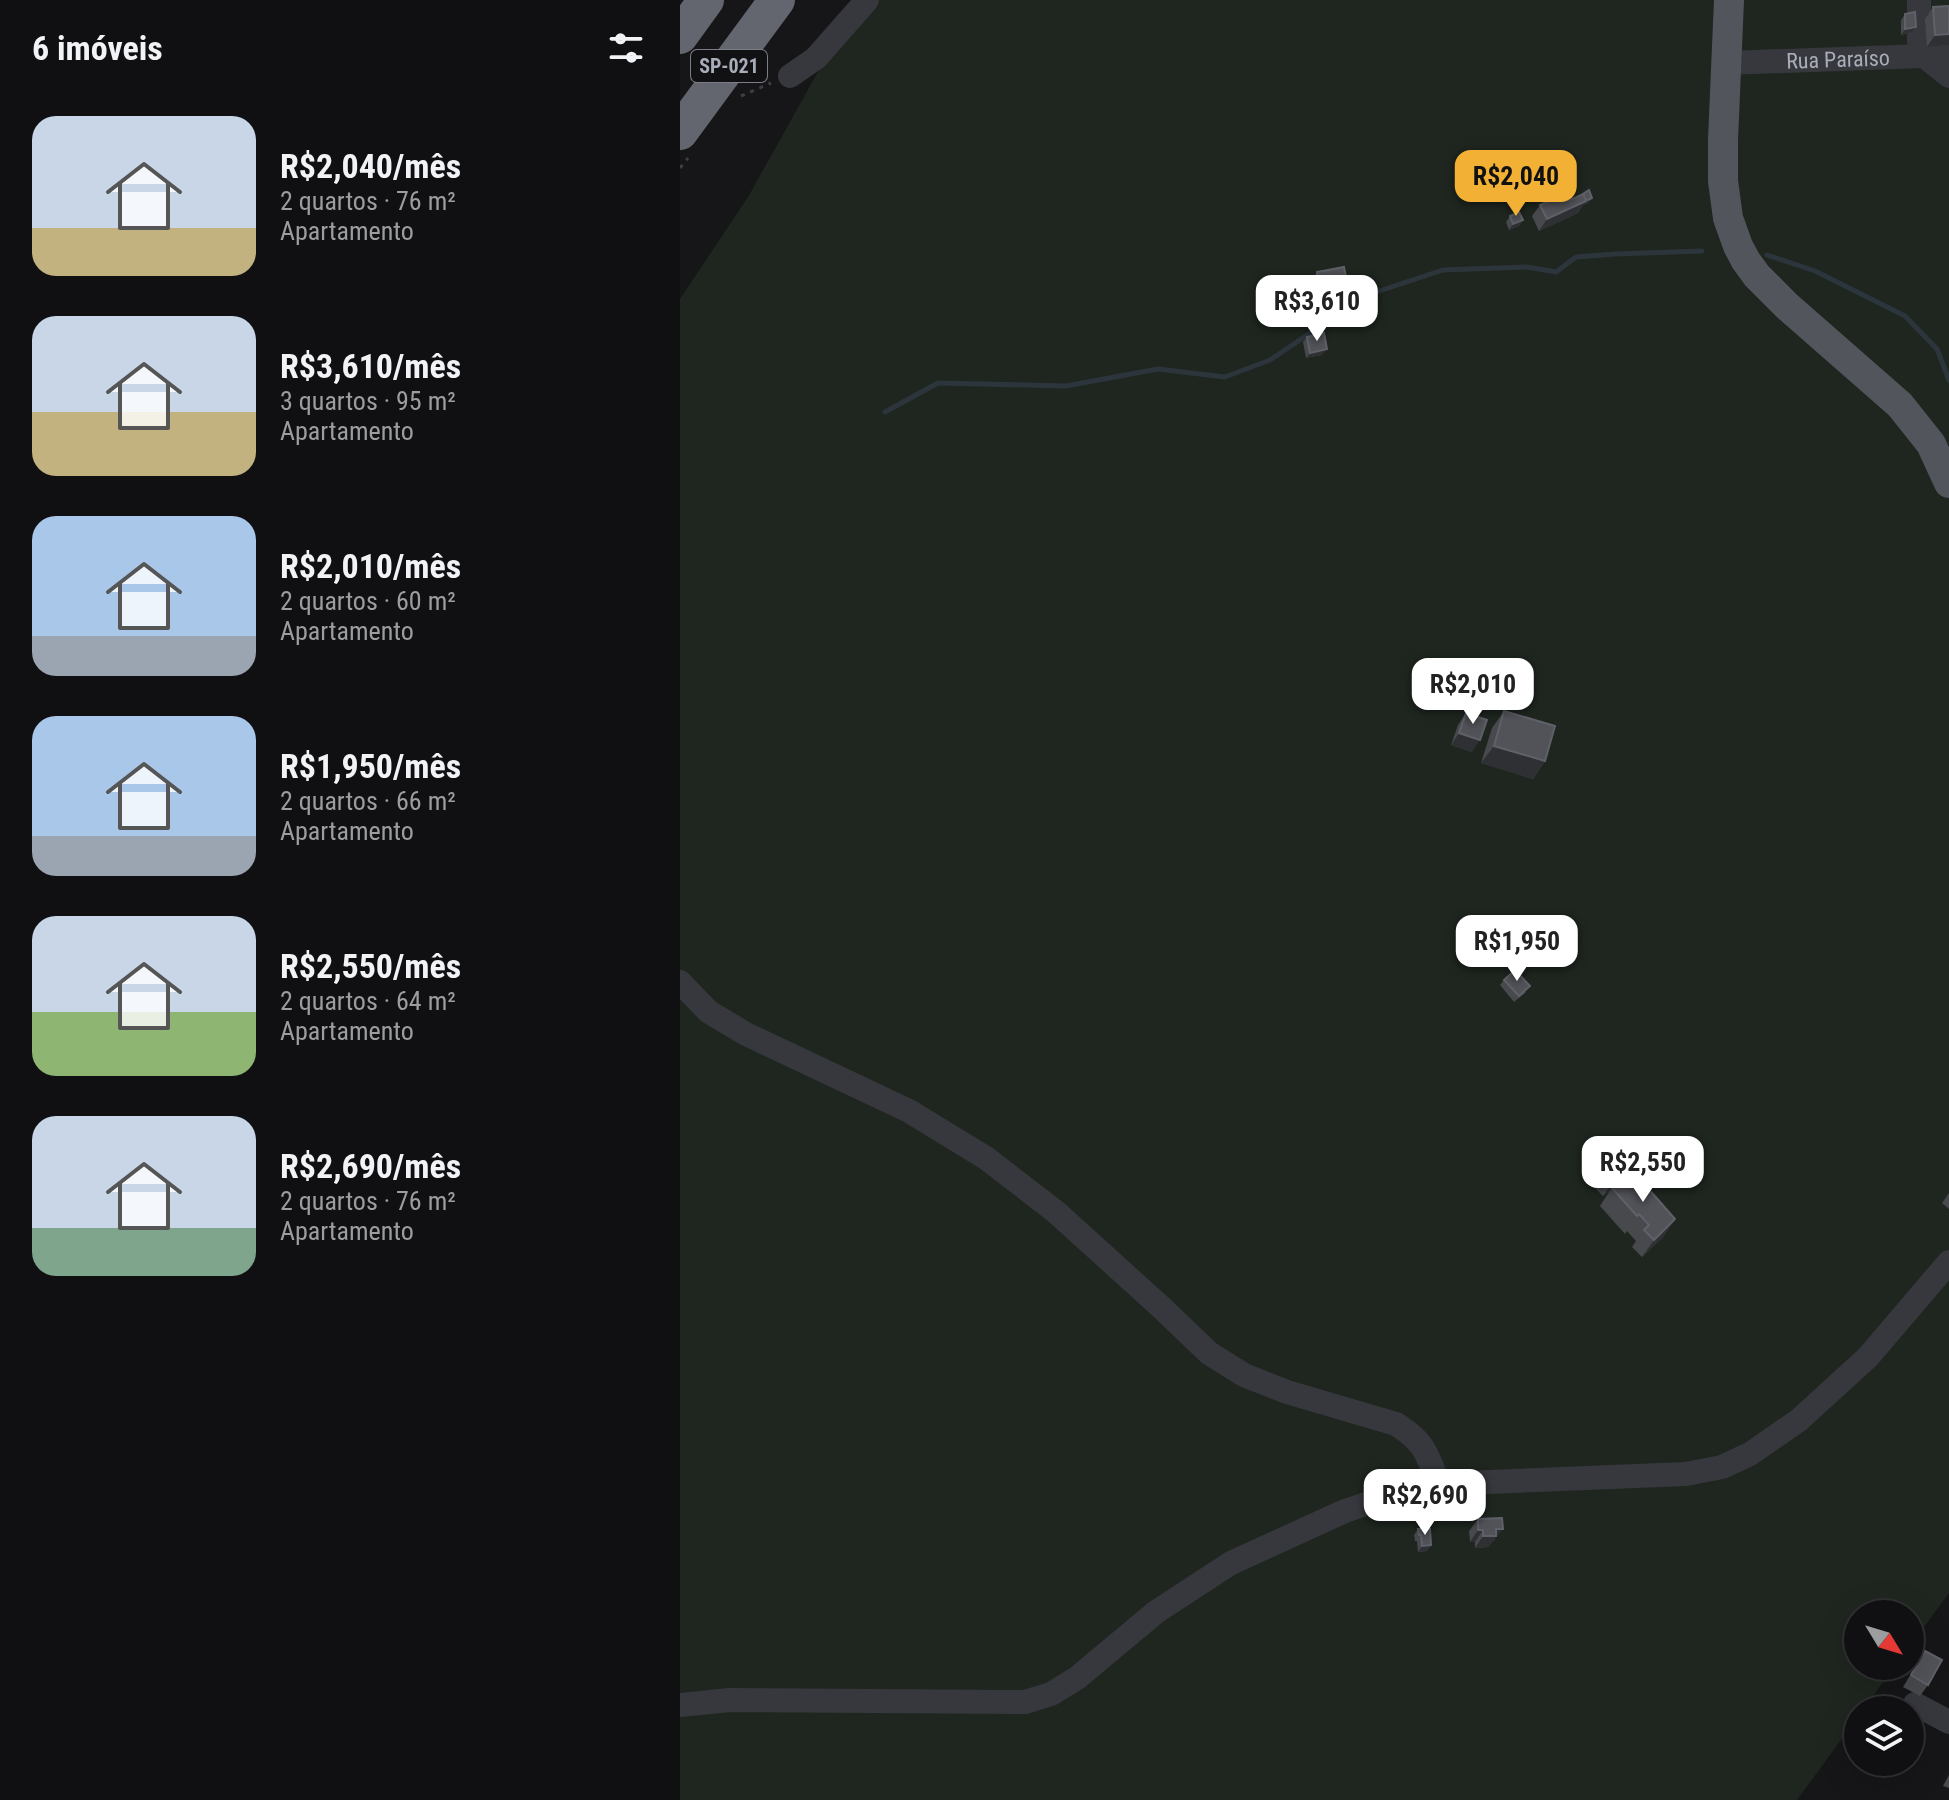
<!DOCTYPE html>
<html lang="pt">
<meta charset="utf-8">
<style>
:root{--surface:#101012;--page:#19191b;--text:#f1f3f6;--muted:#9c9d9f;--line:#303032;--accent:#f2b134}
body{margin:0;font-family:"Roboto Condensed",sans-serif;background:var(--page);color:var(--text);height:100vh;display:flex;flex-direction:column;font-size:30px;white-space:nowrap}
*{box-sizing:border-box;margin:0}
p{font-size:26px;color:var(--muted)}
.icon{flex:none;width:44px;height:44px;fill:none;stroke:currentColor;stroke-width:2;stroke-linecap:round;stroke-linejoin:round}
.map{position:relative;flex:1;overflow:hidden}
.drawer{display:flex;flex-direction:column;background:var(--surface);width:680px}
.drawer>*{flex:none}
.needle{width:52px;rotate:128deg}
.controls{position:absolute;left:1164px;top:1600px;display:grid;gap:16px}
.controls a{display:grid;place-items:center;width:80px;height:80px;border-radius:50%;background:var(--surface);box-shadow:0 8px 32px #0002,0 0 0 2px var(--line);font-size:40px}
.price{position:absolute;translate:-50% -68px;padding:0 18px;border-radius:16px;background:#fff;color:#222;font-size:26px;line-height:52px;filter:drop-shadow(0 2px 4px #0008)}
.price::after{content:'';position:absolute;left:50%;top:48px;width:24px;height:18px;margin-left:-12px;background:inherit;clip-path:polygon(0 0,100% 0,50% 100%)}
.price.current{background:var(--accent);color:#111}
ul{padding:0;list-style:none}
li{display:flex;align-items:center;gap:24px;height:200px;padding:0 32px}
li span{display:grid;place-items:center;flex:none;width:224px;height:160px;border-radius:24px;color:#555}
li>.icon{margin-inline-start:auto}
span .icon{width:96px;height:96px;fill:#fffc;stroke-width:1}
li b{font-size:34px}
h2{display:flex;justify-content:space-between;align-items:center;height:96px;padding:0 32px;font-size:34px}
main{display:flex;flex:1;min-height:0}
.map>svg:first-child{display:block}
.green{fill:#1e261f}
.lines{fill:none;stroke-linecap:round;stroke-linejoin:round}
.stream{stroke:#2c353c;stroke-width:5}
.path{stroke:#3d3f44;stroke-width:3;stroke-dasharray:4 6;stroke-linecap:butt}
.minor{stroke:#37383d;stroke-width:24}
.major{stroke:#53555c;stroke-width:30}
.highway{stroke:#63666e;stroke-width:36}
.wall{fill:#47494d}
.shaded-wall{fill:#2f3033}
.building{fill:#525359;stroke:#5f6168;stroke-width:2}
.labels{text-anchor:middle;stroke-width:6;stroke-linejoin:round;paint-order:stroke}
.shield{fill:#111113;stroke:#7b7e86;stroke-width:2}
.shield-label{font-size:20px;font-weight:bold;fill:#a8adb8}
.street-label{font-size:22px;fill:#a8adb8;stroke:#111113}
</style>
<main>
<section class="drawer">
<h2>6 imóveis<svg class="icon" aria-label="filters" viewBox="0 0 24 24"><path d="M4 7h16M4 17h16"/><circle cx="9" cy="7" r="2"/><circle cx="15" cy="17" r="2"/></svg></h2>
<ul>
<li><span style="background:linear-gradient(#c9d6e8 70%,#c2b280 0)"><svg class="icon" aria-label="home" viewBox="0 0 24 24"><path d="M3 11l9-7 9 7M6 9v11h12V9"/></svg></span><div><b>R$2,040/mês</b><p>2 quartos · 76 m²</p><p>Apartamento</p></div></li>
<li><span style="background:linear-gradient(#c9d6e8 60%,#c2b280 0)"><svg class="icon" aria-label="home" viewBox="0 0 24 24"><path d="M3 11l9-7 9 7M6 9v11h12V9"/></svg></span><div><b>R$3,610/mês</b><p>3 quartos · 95 m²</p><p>Apartamento</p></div></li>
<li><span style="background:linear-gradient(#a9c7e8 75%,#9aa5b1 0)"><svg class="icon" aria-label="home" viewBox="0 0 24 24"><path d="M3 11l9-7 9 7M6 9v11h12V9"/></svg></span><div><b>R$2,010/mês</b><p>2 quartos · 60 m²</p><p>Apartamento</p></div></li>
<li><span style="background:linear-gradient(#a9c7e8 75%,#9aa5b1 0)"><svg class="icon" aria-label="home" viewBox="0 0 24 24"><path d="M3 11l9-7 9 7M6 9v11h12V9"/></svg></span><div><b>R$1,950/mês</b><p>2 quartos · 66 m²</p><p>Apartamento</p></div></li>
<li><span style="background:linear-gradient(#c9d6e8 60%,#8fb573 0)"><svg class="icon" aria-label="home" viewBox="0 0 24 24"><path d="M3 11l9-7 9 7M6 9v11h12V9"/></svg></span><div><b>R$2,550/mês</b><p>2 quartos · 64 m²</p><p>Apartamento</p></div></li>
<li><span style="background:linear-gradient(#c9d6e8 70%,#7fa58c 0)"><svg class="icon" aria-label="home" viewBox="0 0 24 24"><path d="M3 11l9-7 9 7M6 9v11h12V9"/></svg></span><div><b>R$2,690/mês</b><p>2 quartos · 76 m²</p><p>Apartamento</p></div></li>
</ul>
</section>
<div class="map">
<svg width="1269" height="1800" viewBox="0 0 1269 1800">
<rect width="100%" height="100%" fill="#161618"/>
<!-- green -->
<polygon class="green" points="178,0 1269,0 1269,1593 1230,1646 1230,1614 1178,1614 1178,1666 1215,1666 1183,1710 1178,1710 1178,1717 1117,1800 0,1800 0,299 68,197"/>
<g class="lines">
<!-- stream -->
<g class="stream">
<polyline points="1087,255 1135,271 1225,316 1257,349 1269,380"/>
<polyline points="205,412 258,383 386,386 478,369 545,377 590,360 687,295 763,270 847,267 876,272 896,257 935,254 1022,251"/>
</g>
<!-- path -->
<g class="path">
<polyline points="61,96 91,83"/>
<polyline points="0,168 8,158"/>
</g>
<!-- minor -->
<g class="minor">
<polyline points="1239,0 1239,42 1244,56 1269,76"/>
<path id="s1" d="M1046,63L1244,56L1269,52"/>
<polyline points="110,76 136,58 187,0"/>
<path d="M0,982L29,1012L66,1034L229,1111L306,1158L376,1212L482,1308L529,1353L564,1375L607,1392L716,1424C746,1443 746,1453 759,1484"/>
<polyline points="1235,1704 1269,1722"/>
<polyline points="0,1705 50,1700 345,1702 371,1694 397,1678 476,1612 551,1563 665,1511 715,1494 759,1484 1006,1474 1042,1467 1070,1454 1119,1420 1188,1357 1269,1262"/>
</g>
<!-- major -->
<polyline class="major" points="1049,0 1043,140 1043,181 1048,218 1058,246 1066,261 1077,276 1107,306 1220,405 1251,444 1269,483"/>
<!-- highway -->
<g class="highway">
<polyline points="0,36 26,0"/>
<polyline points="0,132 97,0"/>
</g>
</g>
<!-- wall -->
<g class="wall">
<polygon points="1253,7 1269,45 1247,47 1245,19"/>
<polygon points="1225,14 1232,32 1221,35 1221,20"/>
<polygon points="912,198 908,203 903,205 898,213 859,231 852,216 860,205"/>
<polygon points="830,216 843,220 839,226 829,230 826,222"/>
<polygon points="637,272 662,310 635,316 629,284"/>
<polygon points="627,337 642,355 626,358 623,342"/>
<polygon points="824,711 865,761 853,779 801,763 812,728"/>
<polygon points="786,713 792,752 771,745 778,725"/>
<polygon points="824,980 846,992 834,1002 820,985"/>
<polygon points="916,1160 944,1174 940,1179 995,1219 983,1237 962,1257 952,1247 956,1241 947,1231 945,1234 920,1206 929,1192 923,1196 916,1189 919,1185 907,1172"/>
<polygon points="1269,1193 1269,1209 1262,1203"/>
<polygon points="798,1519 815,1540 813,1541 808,1547 795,1548 795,1542 790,1542 789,1531"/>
<polygon points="738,1529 751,1545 747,1551 738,1552 737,1541 735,1541 734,1535"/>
<polygon points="1245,1651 1248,1685 1240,1696 1223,1687"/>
<polygon points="1269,1775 1269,1788 1263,1786"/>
</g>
<!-- shaded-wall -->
<g class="shaded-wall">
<polygon points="1236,27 1232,32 1221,35 1225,29"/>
<polygon points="1269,34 1269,45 1247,47 1255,35"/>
<polygon points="912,198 908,203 903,205 898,213 859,231 867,219 905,199"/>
<polygon points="843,220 839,226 829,230 833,224"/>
<polygon points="670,298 662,310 635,316 643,304"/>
<polygon points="647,349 642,355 626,358 630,353"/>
<polygon points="779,733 800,740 792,752 771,745"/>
<polygon points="814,746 865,761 853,779 801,763"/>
<polygon points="944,1174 935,1186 932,1189 933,1185 929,1192 923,1196 931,1185"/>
<polygon points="995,1219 983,1237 962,1257 974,1240"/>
<polygon points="816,1529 823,1529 808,1547 795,1548 803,1536"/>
<polygon points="798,1530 803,1530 795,1542 790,1542"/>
<polygon points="751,1545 747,1551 738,1552 742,1546"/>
</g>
<!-- building -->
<g class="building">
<polygon points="1269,6 1269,34 1255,35 1253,7"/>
<polygon points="1235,12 1236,27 1225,29 1225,14"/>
<polygon points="909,190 912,198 908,200 905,199 903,194"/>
<polygon points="884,194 888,201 903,194 906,201 867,219 860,205"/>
<polygon points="839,212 843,220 833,224 830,216"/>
<polygon points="664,267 670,298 643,304 637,272"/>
<polygon points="644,333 647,349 630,353 627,337"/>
<polygon points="824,711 875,726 865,761 814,746"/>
<polygon points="786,713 807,720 800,740 779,733"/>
<polygon points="835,970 850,986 839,996 824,980"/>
<polygon points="924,1152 944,1174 931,1185 924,1177 928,1174 916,1160"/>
<polygon points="951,1169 995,1219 974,1240 964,1230 969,1225 959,1214 957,1216 932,1188 933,1185"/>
<polygon points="822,1518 823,1529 816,1529 816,1536 803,1536 803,1530 798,1530 798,1519"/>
<polygon points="738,1529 750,1529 751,1545 742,1546 741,1535 739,1535"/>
<polygon points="1245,1651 1262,1660 1248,1685 1231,1675"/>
</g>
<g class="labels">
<!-- shield labels -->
<rect class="shield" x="11" y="50" width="76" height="32" rx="6"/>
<g class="shield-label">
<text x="49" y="73">SP-021</text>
</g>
<!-- street labels -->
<g class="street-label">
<text dy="8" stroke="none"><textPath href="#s1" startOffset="112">Rua Paraíso</textPath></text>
</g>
</g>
</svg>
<div class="controls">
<a><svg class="needle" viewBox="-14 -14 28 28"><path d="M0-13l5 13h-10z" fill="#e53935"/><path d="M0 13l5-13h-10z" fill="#9c9d9f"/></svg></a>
<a><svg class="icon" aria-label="layers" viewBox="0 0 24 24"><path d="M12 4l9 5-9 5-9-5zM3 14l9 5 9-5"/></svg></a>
</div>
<b class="price current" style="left:836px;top:218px">R$2,040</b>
<b class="price" style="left:637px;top:343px">R$3,610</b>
<b class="price" style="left:793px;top:726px">R$2,010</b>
<b class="price" style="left:837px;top:983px">R$1,950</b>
<b class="price" style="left:963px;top:1204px">R$2,550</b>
<b class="price" style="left:745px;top:1537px">R$2,690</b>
</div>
</main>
